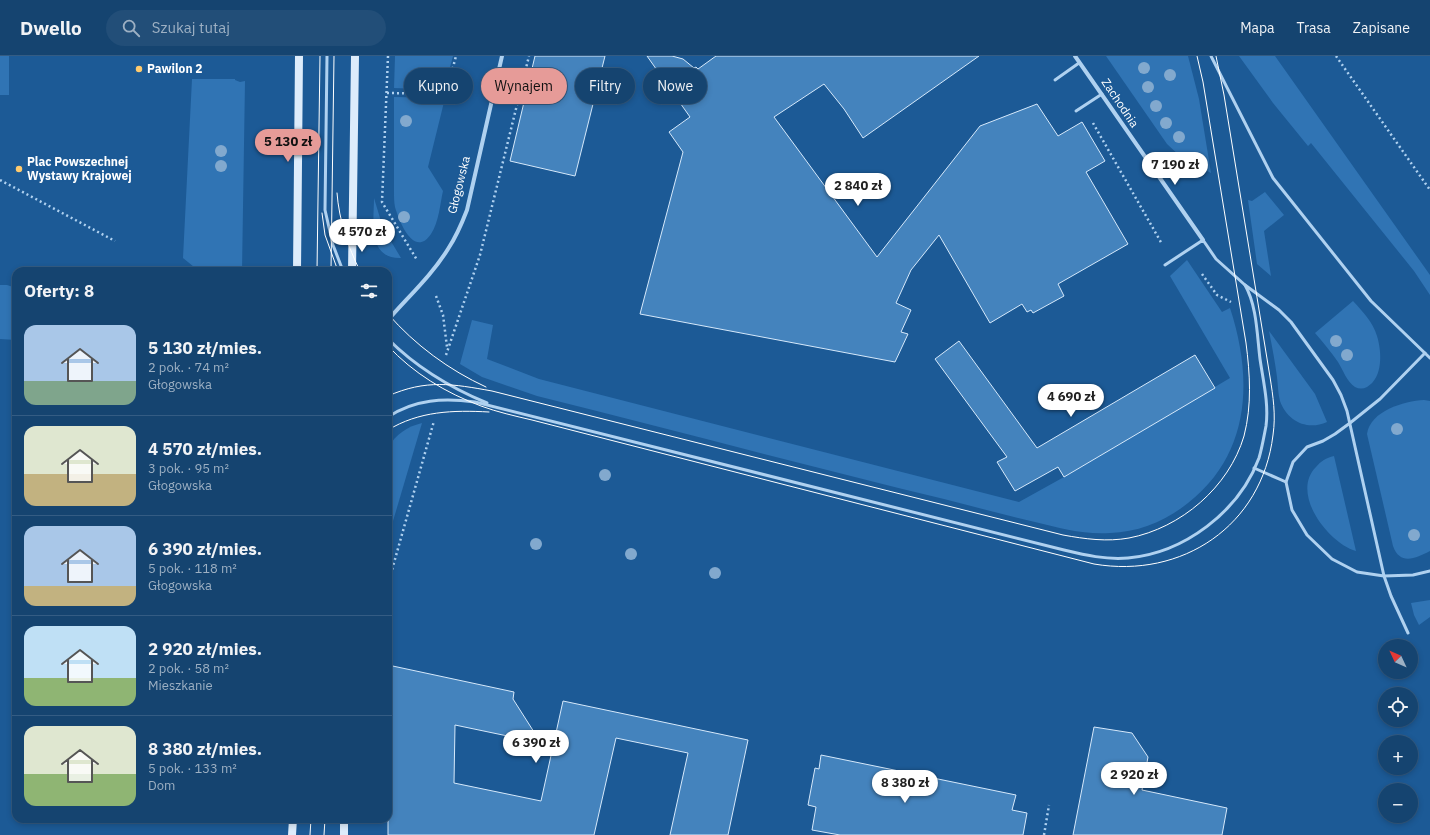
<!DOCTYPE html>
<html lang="pl">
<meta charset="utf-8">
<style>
:root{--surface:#154470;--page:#224e78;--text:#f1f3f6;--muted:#9db0c3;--line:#345c83;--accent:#e69b98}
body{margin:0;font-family:"IBM Plex Sans",sans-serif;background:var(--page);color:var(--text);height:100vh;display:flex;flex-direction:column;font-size:15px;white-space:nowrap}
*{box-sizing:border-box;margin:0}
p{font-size:13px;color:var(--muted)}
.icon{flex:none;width:22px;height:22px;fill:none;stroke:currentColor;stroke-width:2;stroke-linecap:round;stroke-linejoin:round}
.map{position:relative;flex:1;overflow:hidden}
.panel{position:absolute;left:12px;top:211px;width:380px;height:556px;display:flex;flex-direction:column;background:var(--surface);border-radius:12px;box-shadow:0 2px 6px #0003,0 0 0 1px var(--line)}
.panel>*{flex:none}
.top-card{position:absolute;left:404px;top:12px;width:380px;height:36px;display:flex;gap:8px}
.needle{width:26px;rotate:314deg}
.tools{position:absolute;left:1378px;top:583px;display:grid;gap:8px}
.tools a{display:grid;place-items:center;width:40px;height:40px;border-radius:50%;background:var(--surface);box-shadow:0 2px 6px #0003,0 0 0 1px var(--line);font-size:20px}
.price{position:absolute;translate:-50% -34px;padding:0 9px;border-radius:14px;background:#fff;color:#222;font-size:13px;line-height:26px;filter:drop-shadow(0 1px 2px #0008)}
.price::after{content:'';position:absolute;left:50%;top:24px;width:12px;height:9px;margin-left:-6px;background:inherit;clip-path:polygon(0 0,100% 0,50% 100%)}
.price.selected{background:var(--accent);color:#111}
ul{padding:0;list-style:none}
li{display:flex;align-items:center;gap:12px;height:100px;padding:0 12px}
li+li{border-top:1px solid var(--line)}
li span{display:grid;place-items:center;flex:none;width:112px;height:80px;border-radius:12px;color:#555}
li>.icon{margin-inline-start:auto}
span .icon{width:48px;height:48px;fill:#fffc;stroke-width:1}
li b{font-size:17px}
h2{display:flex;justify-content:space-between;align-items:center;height:48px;padding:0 12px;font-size:17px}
.pill{padding:0 14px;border-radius:18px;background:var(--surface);box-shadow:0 2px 6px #0003,0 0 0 1px var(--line);font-size:14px;line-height:36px}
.pill.selected{background:var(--accent);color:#111}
header{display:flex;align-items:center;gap:24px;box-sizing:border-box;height:56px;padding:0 20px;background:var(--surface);border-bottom:1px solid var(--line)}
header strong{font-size:19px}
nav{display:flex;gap:22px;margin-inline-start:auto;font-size:14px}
.search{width:280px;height:36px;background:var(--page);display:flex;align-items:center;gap:10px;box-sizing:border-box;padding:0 14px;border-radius:22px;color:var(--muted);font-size:15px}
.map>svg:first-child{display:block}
.green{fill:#3074b4}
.building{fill:#4483bd;stroke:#d6e9fb}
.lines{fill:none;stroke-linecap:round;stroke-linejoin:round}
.path{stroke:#afd1f0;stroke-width:2.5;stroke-dasharray:2 3;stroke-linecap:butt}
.lane{stroke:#afd1f0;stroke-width:3}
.street{stroke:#afd1f0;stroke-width:4}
.secondary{stroke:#ddecfb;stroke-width:8}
.tram{stroke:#fff;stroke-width:1}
.tree{fill:#82a9ce}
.poi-dot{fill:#ffcb6e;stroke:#1c5a96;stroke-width:1.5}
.labels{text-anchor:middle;stroke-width:3.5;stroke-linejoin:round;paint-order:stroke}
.poi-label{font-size:12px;font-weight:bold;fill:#fff;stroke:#1c5a96;text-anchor:start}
.street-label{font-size:12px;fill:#fff;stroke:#1c5a96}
</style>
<header>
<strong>Dwello</strong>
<div class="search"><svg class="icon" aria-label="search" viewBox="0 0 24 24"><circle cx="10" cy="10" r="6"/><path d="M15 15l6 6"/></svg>Szukaj tutaj</div>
<nav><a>Mapa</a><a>Trasa</a><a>Zapisane</a></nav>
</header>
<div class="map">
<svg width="1430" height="779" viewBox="0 0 1430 779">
<rect width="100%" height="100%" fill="#1c5a96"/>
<!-- green -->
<g class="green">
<rect x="0" y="0" width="9" height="39"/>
<polygon points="395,0 453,0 444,34 394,32"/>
<polygon points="1106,0 1188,0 1199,43 1211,117 1181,101 1167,88"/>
<polygon points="1239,0 1275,0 1430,219 1430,239 1414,215 1311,87 1308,90 1273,47"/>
<polygon points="192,23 235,23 235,24 240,26 245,25 242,215 199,215 183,202"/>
<path d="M394,41L445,42L428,111L443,135C440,148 439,166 431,178C414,203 399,165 395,151C394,146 394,141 394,135Z"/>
<polygon points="1265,136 1284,159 1264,175 1271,220 1257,208 1248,144 1252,145"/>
<path d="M374,142L383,172L401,202C367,203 374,164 374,142Z"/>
<path d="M1187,204L1222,256L1230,252C1253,322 1251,398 1188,447C1166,465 1139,476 1110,477C1085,479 1060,472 1035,466C1005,459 975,451 944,443C808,410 673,374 537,340L482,321L460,308L472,264L493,269L487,303L539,323L1019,446L1064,421L1230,322L1170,220Z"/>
<polygon points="0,229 7,229 16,232 16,284 0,283"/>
<path d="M1353,245C1363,256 1373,266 1377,280C1382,296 1383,322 1367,331C1363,333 1359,333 1355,331C1347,326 1343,314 1338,306C1331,296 1323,286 1315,277Z"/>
<path d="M1269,275L1307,327L1315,338L1327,366C1307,375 1287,365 1280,345C1278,338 1278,329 1277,321C1275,306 1272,290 1269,275Z"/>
<path d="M1424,344L1430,345V495C1416,502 1400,510 1393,490L1367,378C1370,355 1404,345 1424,344Z"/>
<path d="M422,367L388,482V391C397,378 406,371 422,367Z"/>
<path d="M1334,400L1356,495C1328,487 1290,437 1316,411C1321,405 1326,402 1334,400Z"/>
<polygon points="1430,544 1430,561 1419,569 1414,559 1411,547"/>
</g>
<!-- building -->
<g class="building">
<polygon points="535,0 605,0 575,120 510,105"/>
<polygon points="647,0 672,0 683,3 694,12 696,11 698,13 716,0 979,0 863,82 844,53 824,28 774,61 877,201 980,70 1037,48 1058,80 1082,66 1105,105 1086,116 1128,188 1058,228 1064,240 1033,257 1031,254 1027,256 1022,248 990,267 939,179 911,214 896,247 911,254 901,276 908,278 895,306 640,258 683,96 669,76 690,61"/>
<polygon points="959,285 1037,392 1195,299 1215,332 1064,421 1058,411 1015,435 997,406 1007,401 935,303"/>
<polygon points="388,609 514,636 513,643 541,687 455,669 454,727 541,745 563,645 748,684 728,779 670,779 688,697 616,682 594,779 388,779"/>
<polygon points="1094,671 1132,677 1148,701 1142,734 1227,752 1222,779 1073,779"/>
<polygon points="821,699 1016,739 1012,754 1027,757 1023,779 840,779 812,774 816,751 808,749 815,712 819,713"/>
</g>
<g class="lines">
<!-- path -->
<g class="path">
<polyline points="388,0 382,146 417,204"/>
<polyline points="1336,0 1430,134"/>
<polyline points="387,37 446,38 456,0"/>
<polyline points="1093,67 1162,188"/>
<polyline points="0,124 115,185"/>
<polyline points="1202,218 1217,239 1231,246"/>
<polyline points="436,240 443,259 447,291"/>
<polyline points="446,299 480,199 529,0"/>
<polyline points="388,528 434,365"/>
<polyline points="1044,779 1049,749"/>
</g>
<!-- lane -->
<g class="lane">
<polyline points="327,0 325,154 333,189 343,215"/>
<polyline points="1211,0 1273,122 1371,245 1430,302"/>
<polyline points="1055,24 1079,7"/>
<polyline points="1076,55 1102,38"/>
<polyline points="1165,209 1203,184 1216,203 1245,229 1279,254 1291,266 1333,324 1341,339 1347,355 1384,520 1391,540 1408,577"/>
<path d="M388,283C416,311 451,332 487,347"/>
<path d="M388,361C415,343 444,342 475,346L1064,494C1085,499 1106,504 1128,502C1184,497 1239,456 1259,402C1262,392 1264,380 1266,370C1269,348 1263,324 1260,303C1257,279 1257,250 1245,229"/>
<polyline points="1254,412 1286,426 1293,406 1307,391 1323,385 1335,378 1350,367 1380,343 1425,297"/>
<polyline points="1286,426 1292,454 1307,479 1332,503 1357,516 1384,520 1413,519 1430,515"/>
</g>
<!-- street -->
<g class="street">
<polyline points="1075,0 1203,184"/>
<path d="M388,264C408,241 432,219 448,193C456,181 462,167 467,154L502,0"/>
</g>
<!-- secondary -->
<g class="secondary">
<polyline points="297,215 299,0"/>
<polyline points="352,215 355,0"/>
<polyline points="292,779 293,763"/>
<polyline points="344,779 344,763"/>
</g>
<!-- tram -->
<g class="tram">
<path d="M337,137C339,164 348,191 360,215"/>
<polyline points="322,157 325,179 338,215"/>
<polyline points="317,215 320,0"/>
<polyline points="331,215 334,0"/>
<path d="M388,258C415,289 449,314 486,331"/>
<path d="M388,290C413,317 446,337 481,350C497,356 515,360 532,364L1094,508C1182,523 1262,470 1273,379C1276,359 1273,340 1270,321L1224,39L1216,0"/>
<path d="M388,340C426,323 453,328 492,335L1063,479C1085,483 1107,486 1129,482C1181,472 1229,431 1244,380C1252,349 1250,318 1246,287L1203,26L1197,0"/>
<path d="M388,374C419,355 453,354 489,356"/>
<polyline points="310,779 311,763"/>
<polyline points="324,779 325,763"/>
</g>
</g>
<!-- trees -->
<g class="tree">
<circle cx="1144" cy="12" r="6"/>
<circle cx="1170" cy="19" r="6"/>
<circle cx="1148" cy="31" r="6"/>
<circle cx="1156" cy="50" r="6"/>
<circle cx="406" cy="65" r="6"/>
<circle cx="1166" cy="67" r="6"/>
<circle cx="1179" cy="81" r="6"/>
<circle cx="221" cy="95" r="6"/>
<circle cx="221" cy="110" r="6"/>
<circle cx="404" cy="161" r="6"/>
<circle cx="1336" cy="285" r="6"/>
<circle cx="1347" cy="299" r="6"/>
<circle cx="1397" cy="373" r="6"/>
<circle cx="605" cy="419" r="6"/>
<circle cx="1414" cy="479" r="6"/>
<circle cx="536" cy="488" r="6"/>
<circle cx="631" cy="498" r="6"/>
<circle cx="715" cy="517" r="6"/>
</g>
<!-- markers -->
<g class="poi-dot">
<circle cx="139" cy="13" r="4"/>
<circle cx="19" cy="113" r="4"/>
</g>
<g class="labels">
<!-- poi labels -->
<g class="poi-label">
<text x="147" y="17">Pawilon 2</text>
<text x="27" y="110">Plac Powszechnej<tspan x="27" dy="14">Wystawy Krajowej</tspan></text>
</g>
<!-- street labels -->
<g class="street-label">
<text transform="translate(1120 47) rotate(56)" y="4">Zachodnia</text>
<text transform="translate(459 129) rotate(-76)" y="4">Głogowska</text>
</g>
</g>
</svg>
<div class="tools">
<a><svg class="needle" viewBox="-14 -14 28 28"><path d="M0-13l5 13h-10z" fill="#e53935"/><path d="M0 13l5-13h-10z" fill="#9db0c3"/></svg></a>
<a><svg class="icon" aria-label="locate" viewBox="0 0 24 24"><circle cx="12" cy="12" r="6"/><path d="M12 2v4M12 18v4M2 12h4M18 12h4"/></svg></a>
<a>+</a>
<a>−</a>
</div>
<b class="price selected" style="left:288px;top:107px">5 130 zł</b>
<b class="price" style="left:1175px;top:130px">7 190 zł</b>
<b class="price" style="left:858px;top:151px">2 840 zł</b>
<b class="price" style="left:362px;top:197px">4 570 zł</b>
<b class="price" style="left:1071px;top:362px">4 690 zł</b>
<b class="price" style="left:536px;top:708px">6 390 zł</b>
<b class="price" style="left:1134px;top:740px">2 920 zł</b>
<b class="price" style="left:905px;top:748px">8 380 zł</b>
<div class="top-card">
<a class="pill">Kupno</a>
<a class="pill selected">Wynajem</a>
<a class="pill">Filtry</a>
<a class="pill">Nowe</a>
</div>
<section class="panel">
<h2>Oferty: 8<svg class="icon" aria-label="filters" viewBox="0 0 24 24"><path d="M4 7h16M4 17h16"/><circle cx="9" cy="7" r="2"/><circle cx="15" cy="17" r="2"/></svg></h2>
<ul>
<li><span style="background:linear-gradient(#a9c7e8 70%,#7fa58c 0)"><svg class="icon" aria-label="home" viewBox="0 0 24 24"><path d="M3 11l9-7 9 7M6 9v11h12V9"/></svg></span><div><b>5 130 zł/mies.</b><p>2 pok. · 74 m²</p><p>Głogowska</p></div></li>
<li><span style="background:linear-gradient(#dfe7d0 60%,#c2b280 0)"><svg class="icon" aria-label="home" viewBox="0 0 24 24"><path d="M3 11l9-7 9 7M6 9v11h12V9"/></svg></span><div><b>4 570 zł/mies.</b><p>3 pok. · 95 m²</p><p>Głogowska</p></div></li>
<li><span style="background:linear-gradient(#a9c7e8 75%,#c2b280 0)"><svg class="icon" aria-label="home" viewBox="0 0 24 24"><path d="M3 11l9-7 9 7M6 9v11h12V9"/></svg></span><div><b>6 390 zł/mies.</b><p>5 pok. · 118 m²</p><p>Głogowska</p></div></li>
<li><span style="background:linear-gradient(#bfe0f5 65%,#8fb573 0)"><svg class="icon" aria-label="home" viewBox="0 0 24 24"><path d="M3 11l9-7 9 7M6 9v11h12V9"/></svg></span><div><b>2 920 zł/mies.</b><p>2 pok. · 58 m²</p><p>Mieszkanie</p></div></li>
<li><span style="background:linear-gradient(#dfe7d0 60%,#8fb573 0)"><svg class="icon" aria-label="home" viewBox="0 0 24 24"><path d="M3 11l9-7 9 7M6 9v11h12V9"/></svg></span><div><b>8 380 zł/mies.</b><p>5 pok. · 133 m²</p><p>Dom</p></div></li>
</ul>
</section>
</div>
